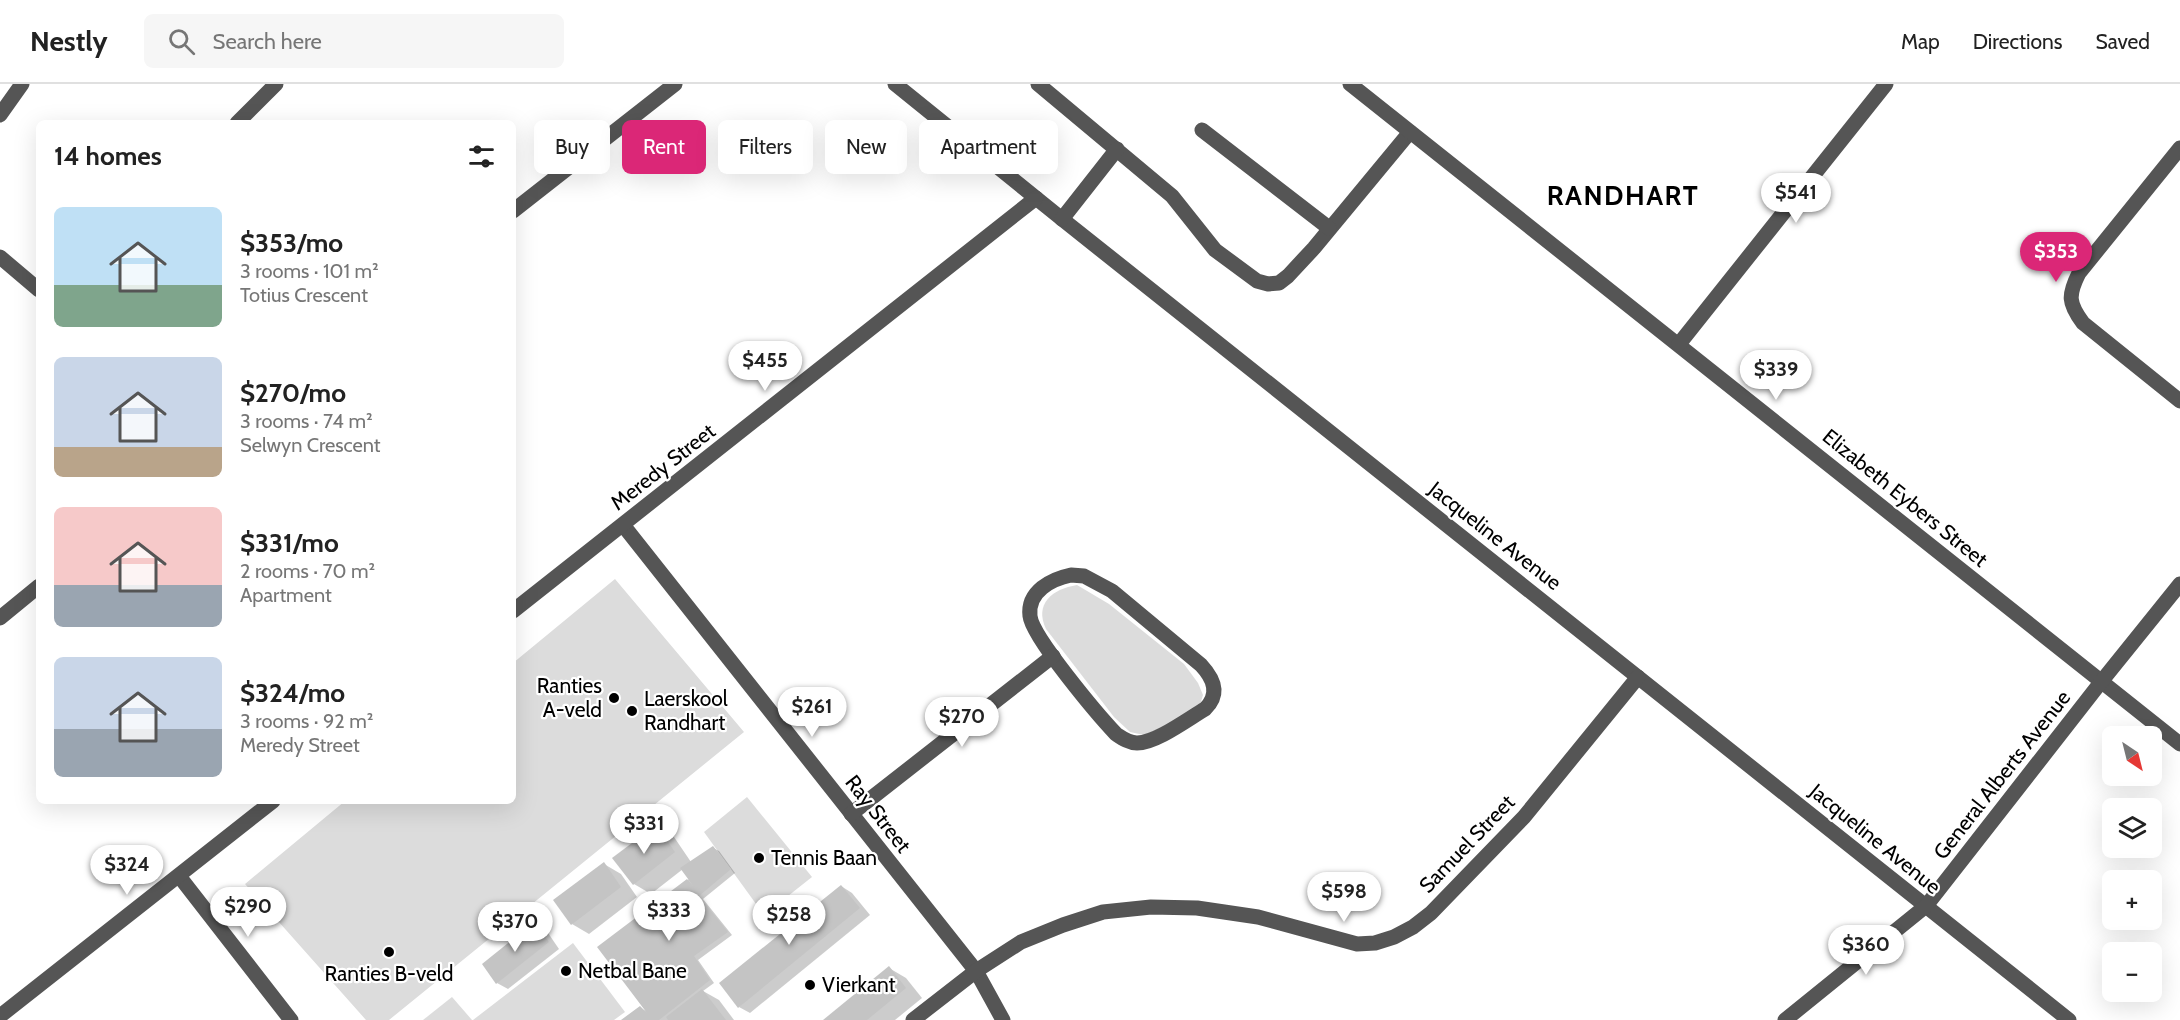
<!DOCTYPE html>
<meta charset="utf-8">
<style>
:root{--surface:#fff;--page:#f6f6f6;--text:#222;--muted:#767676;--line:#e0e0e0;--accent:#db2777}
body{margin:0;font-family:Cabin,sans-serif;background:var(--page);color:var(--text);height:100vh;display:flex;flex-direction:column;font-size:22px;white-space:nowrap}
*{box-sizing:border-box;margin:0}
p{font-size:20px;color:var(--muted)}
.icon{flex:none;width:33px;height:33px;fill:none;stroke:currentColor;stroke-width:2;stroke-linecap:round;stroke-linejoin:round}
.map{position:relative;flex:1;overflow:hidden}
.drawer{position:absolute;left:36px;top:36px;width:480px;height:684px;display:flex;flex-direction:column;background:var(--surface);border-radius:9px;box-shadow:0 6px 24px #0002}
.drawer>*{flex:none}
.hud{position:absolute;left:534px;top:36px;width:570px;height:54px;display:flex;gap:12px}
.needle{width:39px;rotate:145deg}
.fabs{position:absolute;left:2102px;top:642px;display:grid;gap:12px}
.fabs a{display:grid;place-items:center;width:60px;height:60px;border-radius:9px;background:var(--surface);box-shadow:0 6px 24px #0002;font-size:30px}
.price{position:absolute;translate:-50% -51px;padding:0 14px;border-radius:21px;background:#fff;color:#222;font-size:20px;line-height:39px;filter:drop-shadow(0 2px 3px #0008)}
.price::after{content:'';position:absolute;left:50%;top:36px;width:18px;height:14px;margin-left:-9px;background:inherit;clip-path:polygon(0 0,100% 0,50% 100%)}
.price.current{background:var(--accent);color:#fff}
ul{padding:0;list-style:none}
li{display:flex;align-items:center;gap:18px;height:150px;padding:0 18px}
li span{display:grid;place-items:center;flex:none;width:168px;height:120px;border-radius:9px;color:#555}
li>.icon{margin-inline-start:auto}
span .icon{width:72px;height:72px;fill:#fffc;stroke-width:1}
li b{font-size:26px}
h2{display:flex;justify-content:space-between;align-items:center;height:72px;padding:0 18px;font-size:26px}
.chip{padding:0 21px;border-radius:9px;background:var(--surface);box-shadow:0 6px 24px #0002;font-size:21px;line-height:54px}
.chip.current{background:var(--accent);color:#fff}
header{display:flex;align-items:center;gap:36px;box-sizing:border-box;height:84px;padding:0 30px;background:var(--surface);border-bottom:2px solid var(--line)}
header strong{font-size:28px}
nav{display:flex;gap:33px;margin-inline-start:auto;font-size:21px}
.search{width:420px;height:54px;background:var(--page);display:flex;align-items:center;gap:15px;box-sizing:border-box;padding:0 21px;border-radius:9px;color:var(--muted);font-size:22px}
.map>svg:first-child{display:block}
.green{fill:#dcdcdc}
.shadow{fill:#0003}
.building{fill:#c4c4c4}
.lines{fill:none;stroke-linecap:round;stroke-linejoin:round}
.minor{stroke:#555;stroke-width:15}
.poi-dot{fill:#000;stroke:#fff;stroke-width:2}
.labels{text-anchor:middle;stroke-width:4.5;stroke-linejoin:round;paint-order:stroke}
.street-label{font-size:21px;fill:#000;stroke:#fff}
.poi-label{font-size:21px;fill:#000;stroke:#fff;text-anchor:start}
.district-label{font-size:27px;font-weight:bold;letter-spacing:1.5px;fill:#000;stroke:#fff}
</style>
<header>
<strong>Nestly</strong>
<div class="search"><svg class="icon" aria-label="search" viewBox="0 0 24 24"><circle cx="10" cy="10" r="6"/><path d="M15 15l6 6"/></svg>Search here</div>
<nav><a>Map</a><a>Directions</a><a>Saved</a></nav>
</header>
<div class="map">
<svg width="2180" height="936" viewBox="0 0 2180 936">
<rect width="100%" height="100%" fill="#fff"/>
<!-- green -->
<g class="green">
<polygon points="615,495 744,648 389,936 366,936 245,800 345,717 513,717 513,579"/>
<path d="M1077,501L1109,520L1184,580L1198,599L1203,611L1200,621L1163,643L1144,651L1130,648L1114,633L1046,545C1034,520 1052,505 1077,501Z"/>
<polygon points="747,713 812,793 764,831 704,748"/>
<polygon points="573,859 625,928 614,936 473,936"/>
<polygon points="452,913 472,936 423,936"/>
</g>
<!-- shadow -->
<g class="shadow">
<polygon points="657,743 674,753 691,778 713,764 719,767 735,789 703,815 732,851 698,876 714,899 703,907 719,916 734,936 624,936 640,924 646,927 599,863 689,795 683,785 651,810 634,800"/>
<polygon points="604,780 621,790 637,813 589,850 572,840"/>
<polygon points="841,802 852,809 870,831 750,929 739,923"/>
<polygon points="535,840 546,846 559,865 508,905 497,899"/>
<polygon points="889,884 906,894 922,914 895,936 826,936"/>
</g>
<!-- building -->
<g class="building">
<polygon points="656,741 675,768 633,801 612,774"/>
<polygon points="713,762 731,785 699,812 728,848 694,872 710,896 659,936 621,936 640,922 647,929 597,863 687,795 694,803 680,784"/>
<polygon points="604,778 621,803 571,841 553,816"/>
<polygon points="841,801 860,824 738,924 719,899"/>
<polygon points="534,838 549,858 496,900 482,880"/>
<polygon points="889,882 906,904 867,936 823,936"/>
<polygon points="702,905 726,936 668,936 666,933"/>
</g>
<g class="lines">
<!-- minor -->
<g class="minor">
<polyline points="895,0 1062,135 2069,936"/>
<polyline points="1038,0 1172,112 1215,166 1257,197 1268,200 1279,199 1288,192 1314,164 1410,48"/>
<polyline points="1350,0 2180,660"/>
<polyline points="0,31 22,0"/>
<polyline points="237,39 276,0"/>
<polyline points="1202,46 1329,144"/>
<path d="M2180,64L2079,189C2068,211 2068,219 2083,239L2180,317"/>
<polyline points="513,127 675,0"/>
<polyline points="1062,135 1117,65"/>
<polyline points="0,173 39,206"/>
<polyline points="1679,260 1886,0"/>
<polyline points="623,441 976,887 1003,936"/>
<path d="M1071,491L1084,492L1112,507L1201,581C1214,595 1220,610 1205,625C1188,635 1156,659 1137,659C1129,659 1122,654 1116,650C1099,632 1032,553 1030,532C1027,507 1052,495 1071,491Z"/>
<polyline points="513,527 1036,114"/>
<polyline points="0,534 39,502"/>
<polyline points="851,730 1053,572"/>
<polyline points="179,792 291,936"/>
<polyline points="0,932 273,717"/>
<polyline points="913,936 976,887 1021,858 1063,841 1103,828 1151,823 1197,824 1258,833 1357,860 1375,859 1394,853 1413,843 1431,829 1524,733 1638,593"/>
<polyline points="1785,936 1926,822 2101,598 2180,500"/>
</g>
</g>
<!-- markers -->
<g class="poi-dot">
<circle cx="614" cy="614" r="6"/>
<circle cx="632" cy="627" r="6"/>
<circle cx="759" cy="774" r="6"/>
<circle cx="389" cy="868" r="6"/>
<circle cx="566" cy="887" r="6"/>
<circle cx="810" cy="901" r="6"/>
</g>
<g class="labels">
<!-- street labels -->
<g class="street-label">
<text transform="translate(663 383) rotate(-38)" y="7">Meredy Street</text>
<text transform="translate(1905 414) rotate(39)" y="7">Elizabeth Eybers Street</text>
<text transform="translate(1495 452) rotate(38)" y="7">Jacqueline Avenue</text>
<text transform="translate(2002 691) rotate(-52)" y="7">General Alberts Avenue</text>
<text transform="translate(878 730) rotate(52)" y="7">Ray Street</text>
<text transform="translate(1875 755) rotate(39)" y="7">Jacqueline Avenue</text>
<text transform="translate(1467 760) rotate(-46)" y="7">Samuel Street</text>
</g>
<!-- poi labels -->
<g class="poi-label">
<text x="602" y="609" text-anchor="end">Ranties<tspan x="602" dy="24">A-veld</tspan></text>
<text x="644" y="622">Laerskool<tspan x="644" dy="24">Randhart</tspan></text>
<text x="771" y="781">Tennis Baan</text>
<text x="578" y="894">Netbal Bane</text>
<text x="389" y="897" text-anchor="middle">Ranties B-veld</text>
<text x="822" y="908">Vierkant</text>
</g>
<!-- district labels -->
<g class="district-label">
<text x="1623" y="121">RANDHART</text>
</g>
</g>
</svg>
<div class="fabs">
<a><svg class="needle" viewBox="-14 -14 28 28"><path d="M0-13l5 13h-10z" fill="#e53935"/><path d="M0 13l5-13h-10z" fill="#767676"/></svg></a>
<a><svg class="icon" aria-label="layers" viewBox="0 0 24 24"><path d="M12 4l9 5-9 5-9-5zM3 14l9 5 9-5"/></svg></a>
<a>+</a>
<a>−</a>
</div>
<b class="price" style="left:1796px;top:140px">$541</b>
<b class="price current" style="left:2056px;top:199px">$353</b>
<b class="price" style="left:765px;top:308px">$455</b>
<b class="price" style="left:1776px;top:317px">$339</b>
<b class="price" style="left:812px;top:654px">$261</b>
<b class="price" style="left:962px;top:664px">$270</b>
<b class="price" style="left:644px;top:771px">$331</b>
<b class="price" style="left:127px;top:812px">$324</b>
<b class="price" style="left:1344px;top:839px">$598</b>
<b class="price" style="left:248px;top:854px">$290</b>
<b class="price" style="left:669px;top:858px">$333</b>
<b class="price" style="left:789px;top:862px">$258</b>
<b class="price" style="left:515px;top:869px">$370</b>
<b class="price" style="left:1866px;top:892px">$360</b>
<div class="hud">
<a class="chip">Buy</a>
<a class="chip current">Rent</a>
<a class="chip">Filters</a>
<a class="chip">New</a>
<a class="chip">Apartment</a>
</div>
<section class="drawer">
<h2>14 homes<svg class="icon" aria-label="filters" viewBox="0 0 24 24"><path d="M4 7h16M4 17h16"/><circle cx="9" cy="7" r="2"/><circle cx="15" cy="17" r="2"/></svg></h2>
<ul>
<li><span style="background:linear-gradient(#bfe0f5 65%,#7fa58c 0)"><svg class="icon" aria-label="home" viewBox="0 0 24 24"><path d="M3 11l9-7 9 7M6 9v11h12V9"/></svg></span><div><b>$353/mo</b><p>3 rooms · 101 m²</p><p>Totius Crescent</p></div></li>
<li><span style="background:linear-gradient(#c9d6e8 75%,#b9a48a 0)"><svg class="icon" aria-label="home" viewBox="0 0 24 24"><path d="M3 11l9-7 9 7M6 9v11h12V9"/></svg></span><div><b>$270/mo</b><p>3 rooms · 74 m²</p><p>Selwyn Crescent</p></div></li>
<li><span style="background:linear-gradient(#f6c9c9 65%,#9aa5b1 0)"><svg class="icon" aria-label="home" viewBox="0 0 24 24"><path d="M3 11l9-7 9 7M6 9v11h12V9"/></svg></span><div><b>$331/mo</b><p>2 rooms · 70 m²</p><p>Apartment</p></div></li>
<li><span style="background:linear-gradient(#c9d6e8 60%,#9aa5b1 0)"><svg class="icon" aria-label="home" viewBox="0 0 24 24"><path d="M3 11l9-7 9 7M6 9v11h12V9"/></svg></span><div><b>$324/mo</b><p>3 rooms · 92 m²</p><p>Meredy Street</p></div></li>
</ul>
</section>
</div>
